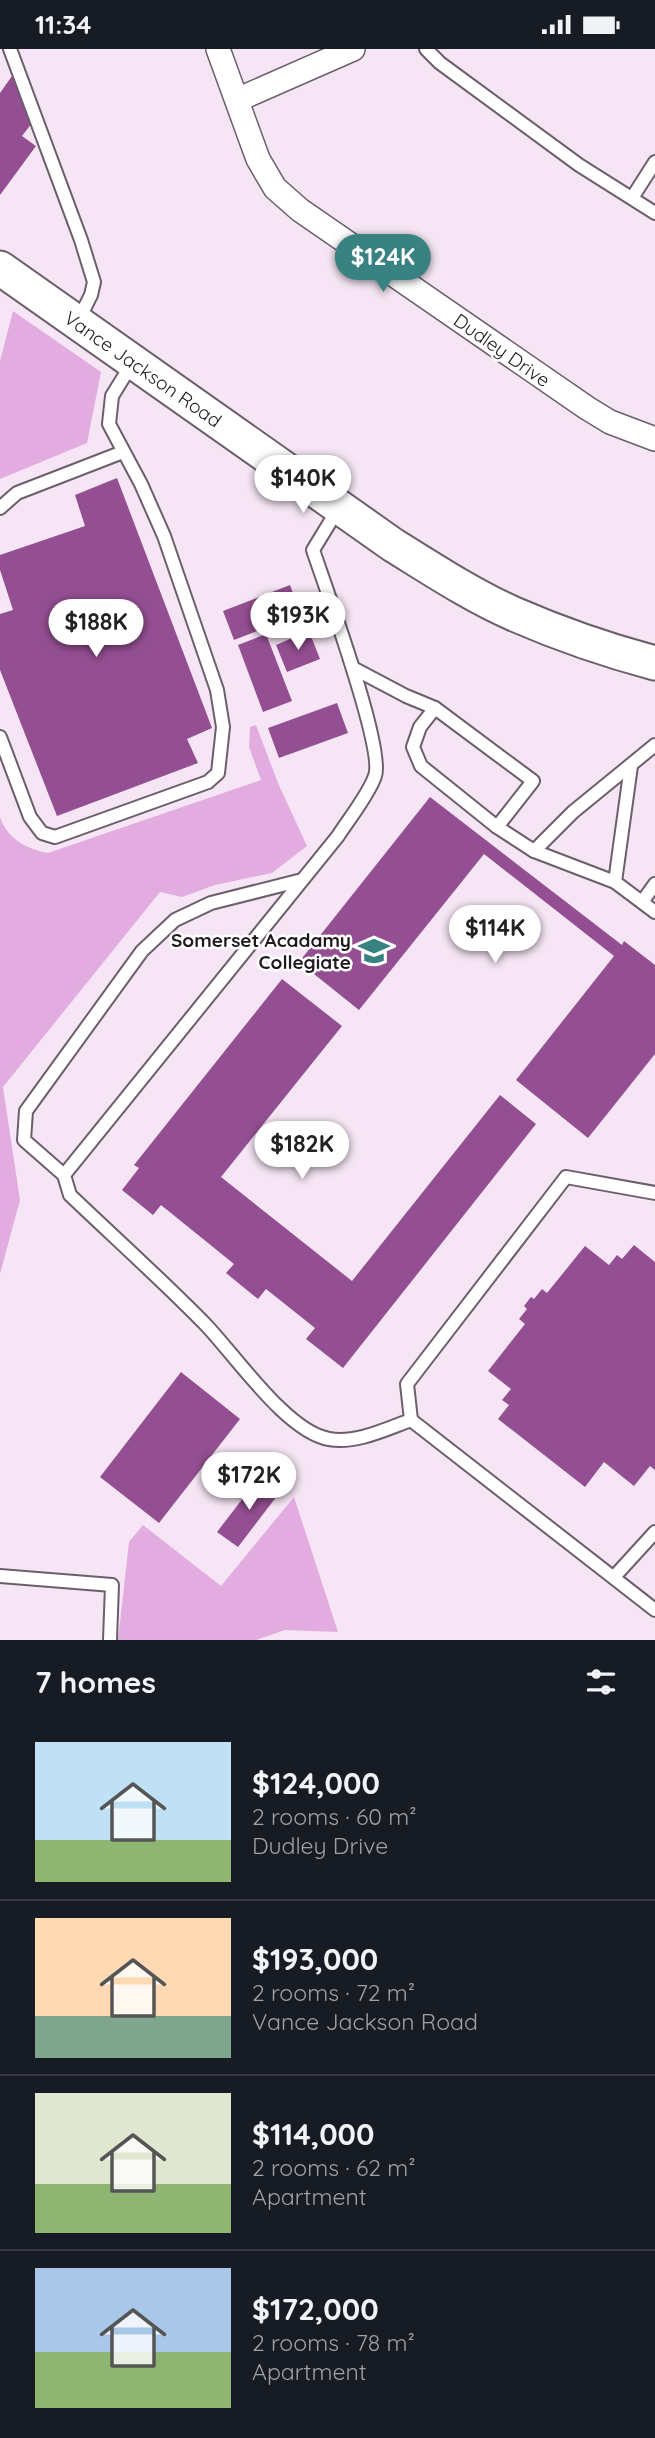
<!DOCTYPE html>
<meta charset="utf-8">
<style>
:root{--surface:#171b24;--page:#242831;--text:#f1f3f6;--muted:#9ea1a6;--line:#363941;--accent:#398282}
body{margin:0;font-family:Quicksand,sans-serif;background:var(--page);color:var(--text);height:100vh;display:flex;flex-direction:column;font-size:26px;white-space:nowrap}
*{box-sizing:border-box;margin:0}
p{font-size:23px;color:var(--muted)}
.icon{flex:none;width:38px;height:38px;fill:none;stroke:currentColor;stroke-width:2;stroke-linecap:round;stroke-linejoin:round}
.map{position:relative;height:1591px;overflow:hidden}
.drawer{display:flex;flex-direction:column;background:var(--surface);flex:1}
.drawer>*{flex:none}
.price{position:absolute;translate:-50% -60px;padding:0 16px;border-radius:24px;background:#fff;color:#222;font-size:23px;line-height:46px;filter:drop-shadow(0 2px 4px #0008)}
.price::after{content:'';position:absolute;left:50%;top:42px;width:21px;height:16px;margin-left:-10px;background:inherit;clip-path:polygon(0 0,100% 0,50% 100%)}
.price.selected{background:var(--accent);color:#fff}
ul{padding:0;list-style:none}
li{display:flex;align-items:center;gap:21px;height:175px;padding:0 35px}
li+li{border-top:2px solid var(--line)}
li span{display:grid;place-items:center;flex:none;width:196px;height:140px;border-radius:0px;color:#555}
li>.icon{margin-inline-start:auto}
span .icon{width:84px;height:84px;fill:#fffc;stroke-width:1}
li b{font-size:30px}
h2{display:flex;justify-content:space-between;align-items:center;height:84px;padding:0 35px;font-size:30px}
.status{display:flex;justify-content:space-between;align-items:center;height:49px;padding:0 35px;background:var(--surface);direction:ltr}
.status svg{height:19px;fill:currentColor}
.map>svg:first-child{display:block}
.green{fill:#e3ace0}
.building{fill:#944f92}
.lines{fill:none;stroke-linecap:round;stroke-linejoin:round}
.lane-casing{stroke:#6c5e6b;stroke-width:16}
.street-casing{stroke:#6c5e6b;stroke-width:26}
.secondary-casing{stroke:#6c5e6b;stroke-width:37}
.lane{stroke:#fff;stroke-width:12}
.street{stroke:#fff;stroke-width:23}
.secondary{stroke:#fff;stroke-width:33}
.labels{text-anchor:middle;stroke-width:5;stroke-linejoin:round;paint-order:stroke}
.street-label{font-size:19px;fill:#1f191f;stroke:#fff}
.poi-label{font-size:19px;font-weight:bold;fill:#1f191f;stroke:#fff;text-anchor:end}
</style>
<div class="status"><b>11:34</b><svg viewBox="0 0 49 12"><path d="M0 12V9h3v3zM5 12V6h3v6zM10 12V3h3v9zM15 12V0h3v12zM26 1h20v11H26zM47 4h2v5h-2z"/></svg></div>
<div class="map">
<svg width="655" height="1591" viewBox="0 0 655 1591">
<rect width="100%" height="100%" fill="#f6e5f4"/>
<!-- green -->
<g class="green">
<polygon points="13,262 101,323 87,394 0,430 0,312"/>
<path d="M256,676L278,734L307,797L272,824L215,836L182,848L160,843L3,1038L20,1151L0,1225V768C7,790 27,800 48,804L261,731L249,698L250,678Z"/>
<polygon points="294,1448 338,1583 285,1581 256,1591 118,1591 129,1493 143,1476 221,1537"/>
</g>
<!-- building -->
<g class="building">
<polygon points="12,27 32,74 22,87 36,97 0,146 0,44"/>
<polygon points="117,429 212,679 187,690 198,714 57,767 0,621 0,565 13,561 0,521 0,506 85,477 75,446"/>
<polygon points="290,536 301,565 234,591 223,562"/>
<polygon points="309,582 320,610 287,623 276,596"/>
<polygon points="266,585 292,652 263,663 238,596"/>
<polygon points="337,654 348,684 279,709 268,679"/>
<polygon points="430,748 622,896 624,892 655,916 655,1005 588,1089 516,1031 614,907 484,805 359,961 299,913"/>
<polygon points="282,930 342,977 221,1128 352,1232 500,1046 536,1075 343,1319 306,1290 315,1279 266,1240 258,1250 226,1224 234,1215 161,1156 153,1166 122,1141 139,1119 134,1116"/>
<polygon points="634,1196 655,1213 655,1421 650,1417 634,1437 604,1413 585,1438 498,1370 509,1356 502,1351 511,1340 488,1322 525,1275 519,1270 527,1260 524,1257 531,1248 534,1250 542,1240 547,1244 585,1197 609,1216 617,1206 622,1210"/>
<polygon points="181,1323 240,1370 159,1474 100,1428"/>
<polygon points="260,1427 280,1443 238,1498 217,1483"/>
</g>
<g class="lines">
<defs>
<g id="lane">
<polyline points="10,0 81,191 94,233 91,246 78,272"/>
<polyline points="426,0 440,14 579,116 655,164"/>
<polyline points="632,149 655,113"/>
<polyline points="0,459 17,444 123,403"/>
<path d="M338,460L313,501C325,537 385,700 375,727C369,745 349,770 338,787L64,1126L70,1146C115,1189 162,1231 205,1275C235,1306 287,1383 329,1390C356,1395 386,1380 411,1371L655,1561"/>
<polyline points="353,619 406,647 435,659 420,678 413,698 421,717 497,778 534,802 573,763 655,696"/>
<polyline points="435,659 533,732 497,778"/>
<polyline points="0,688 30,768 42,784 55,788 208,733 218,724 223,678 217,641 164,487 141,435 109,375 112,347 133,313"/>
<polyline points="534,802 615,833 655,863"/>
<polyline points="615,833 631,717"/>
<polyline points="642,853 655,835"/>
<polyline points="64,1126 24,1091 26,1062 142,902 175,871 211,854 302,831"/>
<polyline points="411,1371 407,1335 566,1128 655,1144"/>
<polyline points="0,1527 112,1536 110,1591"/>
<polyline points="614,1528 655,1483"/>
</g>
<g id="street">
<polyline points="218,0 258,110 275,139 300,161 587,359 610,373 655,390"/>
<polyline points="237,51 353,0"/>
</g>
<path id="secondary" d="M0,219L393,496C432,520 471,546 514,565C560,585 606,601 655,614"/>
</defs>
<!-- lane casing -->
<use href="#lane" class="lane-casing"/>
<!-- street casing -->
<use href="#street" class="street-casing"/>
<!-- secondary casing -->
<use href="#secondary" class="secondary-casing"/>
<!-- lane -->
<use href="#lane" class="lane"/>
<!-- street -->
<use href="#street" class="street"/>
<!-- secondary -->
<use href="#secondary" class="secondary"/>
</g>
<!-- icons -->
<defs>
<symbol id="school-bare" viewBox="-9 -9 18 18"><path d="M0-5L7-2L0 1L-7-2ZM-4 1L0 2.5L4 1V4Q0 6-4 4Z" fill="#398282" stroke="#fff" stroke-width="2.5" paint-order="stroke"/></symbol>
</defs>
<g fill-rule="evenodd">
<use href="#school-bare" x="352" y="880" width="44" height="44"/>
</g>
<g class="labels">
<!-- street labels -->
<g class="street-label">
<text transform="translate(502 301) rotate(35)" y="7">Dudley Drive</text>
<text transform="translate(143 320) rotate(35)" y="7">Vance Jackson Road</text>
</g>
<!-- poi labels -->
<g class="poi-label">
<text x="351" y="898">Somerset Acadamy<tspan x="351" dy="22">Collegiate</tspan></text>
</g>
</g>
</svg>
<b class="price selected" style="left:383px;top:245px">$124K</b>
<b class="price" style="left:303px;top:466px">$140K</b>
<b class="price" style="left:298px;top:603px">$193K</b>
<b class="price" style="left:96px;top:610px">$188K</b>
<b class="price" style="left:495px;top:916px">$114K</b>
<b class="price" style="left:302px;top:1132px">$182K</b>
<b class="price" style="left:249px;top:1463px">$172K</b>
</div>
<section class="drawer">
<h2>7 homes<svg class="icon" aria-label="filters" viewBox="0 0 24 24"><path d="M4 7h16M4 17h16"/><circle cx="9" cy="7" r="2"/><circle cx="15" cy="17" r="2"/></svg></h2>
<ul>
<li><span style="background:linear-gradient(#bfe0f5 70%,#8fb573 0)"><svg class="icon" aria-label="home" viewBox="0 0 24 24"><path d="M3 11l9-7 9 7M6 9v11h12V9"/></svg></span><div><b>$124,000</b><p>2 rooms · 60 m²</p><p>Dudley Drive</p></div></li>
<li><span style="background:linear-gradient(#ffd9b3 70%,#7fa58c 0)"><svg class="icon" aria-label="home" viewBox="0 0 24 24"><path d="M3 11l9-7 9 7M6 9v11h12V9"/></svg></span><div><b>$193,000</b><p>2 rooms · 72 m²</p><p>Vance Jackson Road</p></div></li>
<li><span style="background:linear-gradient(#dfe7d0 65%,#8fb573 0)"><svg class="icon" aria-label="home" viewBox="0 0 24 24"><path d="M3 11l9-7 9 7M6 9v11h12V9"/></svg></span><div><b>$114,000</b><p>2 rooms · 62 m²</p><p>Apartment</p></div></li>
<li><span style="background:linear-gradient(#a9c7e8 60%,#8fb573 0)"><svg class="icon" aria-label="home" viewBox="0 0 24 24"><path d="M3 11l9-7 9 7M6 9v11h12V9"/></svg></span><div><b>$172,000</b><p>2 rooms · 78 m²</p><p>Apartment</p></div></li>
</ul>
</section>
